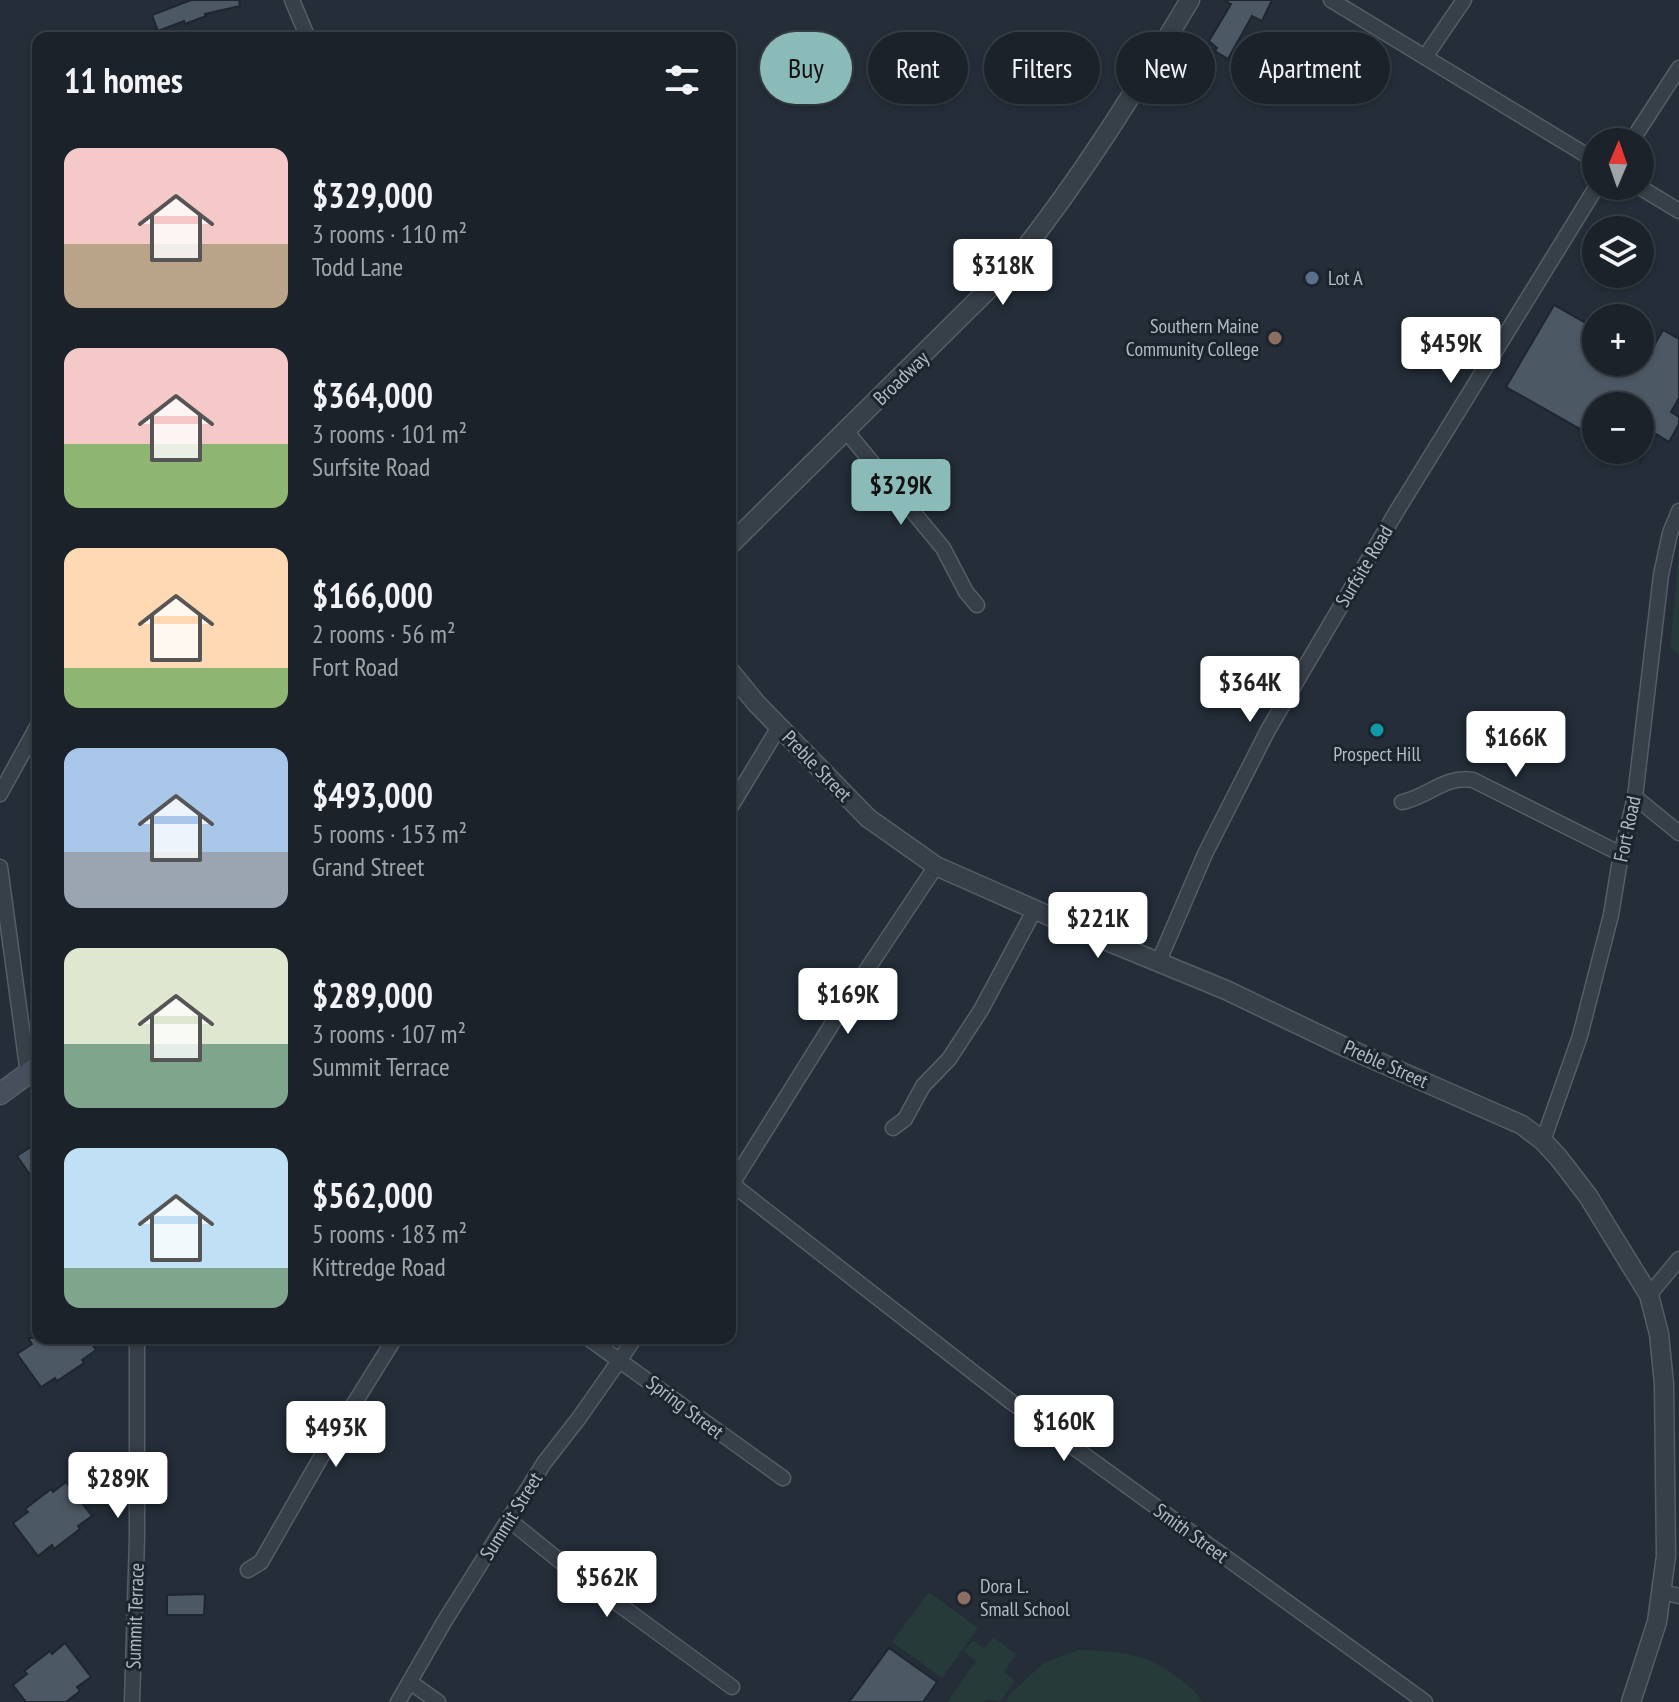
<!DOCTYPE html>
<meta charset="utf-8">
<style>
:root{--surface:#1b222a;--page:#242a32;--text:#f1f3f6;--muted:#a0a4a8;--line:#393f47;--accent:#8bbbb9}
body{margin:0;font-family:"PT Sans Narrow",sans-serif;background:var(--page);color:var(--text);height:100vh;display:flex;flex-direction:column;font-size:30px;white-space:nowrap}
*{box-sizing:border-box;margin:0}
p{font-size:26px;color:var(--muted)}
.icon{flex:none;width:44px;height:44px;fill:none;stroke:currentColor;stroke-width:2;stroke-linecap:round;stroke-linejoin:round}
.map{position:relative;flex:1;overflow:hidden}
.panel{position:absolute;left:32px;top:32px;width:704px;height:1312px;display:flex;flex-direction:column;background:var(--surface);border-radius:16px;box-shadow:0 2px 6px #0004,0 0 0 2px var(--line)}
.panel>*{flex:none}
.banner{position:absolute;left:760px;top:32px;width:760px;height:72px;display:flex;gap:16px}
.needle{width:52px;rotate:2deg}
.controls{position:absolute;left:1582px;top:128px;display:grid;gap:16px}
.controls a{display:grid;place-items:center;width:72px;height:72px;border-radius:50%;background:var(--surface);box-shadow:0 2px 6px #0004,0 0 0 2px var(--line);font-size:40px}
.price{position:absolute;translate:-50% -68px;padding:0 18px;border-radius:8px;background:#fff;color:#222;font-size:26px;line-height:52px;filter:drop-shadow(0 2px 4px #0008)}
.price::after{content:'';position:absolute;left:50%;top:48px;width:24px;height:18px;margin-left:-12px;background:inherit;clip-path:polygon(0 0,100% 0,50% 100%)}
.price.on{background:var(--accent);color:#111}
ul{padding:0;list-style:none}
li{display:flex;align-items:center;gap:24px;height:200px;padding:0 32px}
li span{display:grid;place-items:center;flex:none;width:224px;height:160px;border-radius:16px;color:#555}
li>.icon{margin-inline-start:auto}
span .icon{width:96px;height:96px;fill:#fffc;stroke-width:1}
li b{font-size:34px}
h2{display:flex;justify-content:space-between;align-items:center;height:96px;padding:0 32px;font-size:34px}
.tag{padding:0 28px;border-radius:36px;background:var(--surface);box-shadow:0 2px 6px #0004,0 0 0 2px var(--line);font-size:28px;line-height:72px}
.tag.on{background:var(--accent);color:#111}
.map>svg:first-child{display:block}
.green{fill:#273a3a}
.building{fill:#4c5863;stroke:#1e262f;stroke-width:2}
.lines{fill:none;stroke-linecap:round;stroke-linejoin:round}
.minor-casing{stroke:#555d66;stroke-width:17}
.tertiary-casing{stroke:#555d66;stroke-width:21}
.secondary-casing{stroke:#555d66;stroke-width:23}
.minor{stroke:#373f48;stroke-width:14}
.tertiary{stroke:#373f48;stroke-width:18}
.secondary{stroke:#464f5b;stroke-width:20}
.service-dot{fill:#5c6f8a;stroke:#1c242d;stroke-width:3}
.education-dot{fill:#8d6e63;stroke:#1c242d;stroke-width:3}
.culture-dot{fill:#0f9aa8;stroke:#1c242d;stroke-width:3}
.labels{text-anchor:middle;stroke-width:6;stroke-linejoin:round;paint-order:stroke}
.poi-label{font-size:20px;fill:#b2bac4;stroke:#1c242d;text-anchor:start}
.street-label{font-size:20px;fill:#b2bac4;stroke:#1c242d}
</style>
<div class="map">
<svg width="1679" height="1702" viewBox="0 0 1679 1702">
<rect width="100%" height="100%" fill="#242d38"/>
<!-- green -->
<g class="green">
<polygon points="1679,554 1679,655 1670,648"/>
<polygon points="929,1592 978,1628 942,1678 892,1642"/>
<polygon points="993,1637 1016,1654 1004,1672 1015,1681 1000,1702 987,1699 984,1702 947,1702 976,1661 964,1651 973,1640 984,1649"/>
<path d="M1079,1650C1122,1651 1151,1654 1185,1683C1192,1689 1198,1694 1202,1702H1006L1009,1695L1045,1662Z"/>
</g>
<!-- building -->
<g class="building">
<polygon points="191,0 239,0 240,6 205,14 206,16 185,24 184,21 158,31 152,15"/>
<polygon points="1224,0 1272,0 1262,21 1252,16 1228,59 1215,51 1217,48 1209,41 1231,4"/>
<polygon points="1554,305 1596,329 1596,362 1640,362 1640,354 1647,358 1663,330 1679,339 1679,398 1671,412 1679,417 1679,424 1669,442 1656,434 1640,462 1640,406 1596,406 1596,438 1506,387"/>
<polygon points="38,1142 38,1186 17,1156"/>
<polygon points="28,1338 88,1338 96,1350 82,1360 84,1363 57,1381 55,1378 41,1387 17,1354 32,1344"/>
<polygon points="66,1482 92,1516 78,1526 80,1529 54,1549 52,1545 38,1556 13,1523 28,1512 25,1509 51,1489 53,1492"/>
<polygon points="205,1594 204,1615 167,1615 167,1595"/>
<polygon points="65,1643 91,1677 77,1687 80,1691 66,1702 26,1702 13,1685 27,1674 24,1671 50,1651 52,1654"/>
<polygon points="889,1648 937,1682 923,1702 849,1702"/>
</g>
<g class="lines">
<defs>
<g id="minor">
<polyline points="292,0 308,38"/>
<polyline points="1331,0 1596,161"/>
<polyline points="1425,57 1464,0"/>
<polyline points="1631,142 1679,68"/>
<polyline points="1638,186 1679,211"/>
<polyline points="846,431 943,548 966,592 977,605"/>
<polyline points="0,794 38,725"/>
<polyline points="1635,797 1679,833"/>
<path d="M1402,802C1428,797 1445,775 1473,780L1621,854"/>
<polyline points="730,808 779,727"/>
<polyline points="0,867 28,1074"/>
<polyline points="1159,961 1205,854 1268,730 1395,514 1597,186"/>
<polyline points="893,1128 905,1119 923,1086 949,1059 981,1010 1035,909"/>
<polyline points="1543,1141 1580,1036 1611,915 1621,854 1635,797 1661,575 1670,533 1679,511"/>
<polyline points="732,1184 1010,1401 1425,1702"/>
<polyline points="730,1187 854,989 936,866"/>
<polyline points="1649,1295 1679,1259"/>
<polyline points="588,1338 783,1478"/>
<polyline points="509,1520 561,1562 732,1687"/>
<polyline points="248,1570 261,1562 324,1452 395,1338"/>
<polyline points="1662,1592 1679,1596"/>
<polyline points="410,1682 438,1702"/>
<polyline points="132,1702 137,1537 137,1338"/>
<polyline points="398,1702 444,1622 544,1463 579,1418 635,1338"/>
</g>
<g id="tertiary">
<path d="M730,545L1006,272C1076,187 1133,94 1190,0"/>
<polyline points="730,671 756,703 868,818 936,866 1090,934 1226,990 1345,1047 1488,1110 1522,1125 1543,1141 1558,1157 1588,1196 1649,1295 1659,1334 1664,1384 1666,1556 1657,1622 1631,1702"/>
</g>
<polyline id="secondary" points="0,1094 38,1066"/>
</defs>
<!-- minor casing -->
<use href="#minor" class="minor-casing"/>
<!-- tertiary casing -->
<use href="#tertiary" class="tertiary-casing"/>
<!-- secondary casing -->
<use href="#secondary" class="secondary-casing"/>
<!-- minor -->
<use href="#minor" class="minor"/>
<!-- tertiary -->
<use href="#tertiary" class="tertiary"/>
<!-- secondary -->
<use href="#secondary" class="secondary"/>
</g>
<!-- markers -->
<circle class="service-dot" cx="1312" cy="278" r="8"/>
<g class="education-dot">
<circle cx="1275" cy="338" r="8"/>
<circle cx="964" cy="1598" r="8"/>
</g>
<circle class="culture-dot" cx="1377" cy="730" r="8"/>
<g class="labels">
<!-- poi labels -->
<g class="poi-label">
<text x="1328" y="285">Lot A</text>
<text x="1259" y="333" text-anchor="end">Southern Maine<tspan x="1259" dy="23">Community College</tspan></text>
<text x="1377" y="761" text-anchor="middle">Prospect Hill</text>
<text x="980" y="1593">Dora L.<tspan x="980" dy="23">Small School</tspan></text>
</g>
<!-- street labels -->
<g class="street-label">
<text transform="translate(901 378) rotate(-44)" y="7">Broadway</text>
<text transform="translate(1364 566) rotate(-59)" y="7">Surfsite Road</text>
<text transform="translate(817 766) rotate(46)" y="7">Preble Street</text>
<text transform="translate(1627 829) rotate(-78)" y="7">Fort Road</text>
<text transform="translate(1386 1064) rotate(24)" y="7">Preble Street</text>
<text transform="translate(685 1407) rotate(37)" y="7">Spring Street</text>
<text transform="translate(511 1516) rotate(-58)" y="7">Summit Street</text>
<text transform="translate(1191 1533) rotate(36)" y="7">Smith Street</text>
<text transform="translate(135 1616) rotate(-88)" y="7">Summit Terrace</text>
</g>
</g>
</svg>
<div class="controls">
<a><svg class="needle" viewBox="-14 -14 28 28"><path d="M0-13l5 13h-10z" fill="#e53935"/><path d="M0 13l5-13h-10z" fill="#a0a4a8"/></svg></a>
<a><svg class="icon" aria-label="layers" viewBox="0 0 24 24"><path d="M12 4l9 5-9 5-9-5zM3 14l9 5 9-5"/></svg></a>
<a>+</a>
<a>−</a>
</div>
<b class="price" style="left:1003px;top:307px">$318K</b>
<b class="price" style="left:1451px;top:385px">$459K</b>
<b class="price on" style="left:901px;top:527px">$329K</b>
<b class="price" style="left:1250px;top:724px">$364K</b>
<b class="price" style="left:1516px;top:779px">$166K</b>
<b class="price" style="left:1098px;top:960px">$221K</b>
<b class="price" style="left:848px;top:1036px">$169K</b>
<b class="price" style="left:1064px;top:1463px">$160K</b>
<b class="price" style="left:336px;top:1469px">$493K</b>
<b class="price" style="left:118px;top:1520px">$289K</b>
<b class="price" style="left:607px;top:1619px">$562K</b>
<div class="banner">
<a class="tag on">Buy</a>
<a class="tag">Rent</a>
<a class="tag">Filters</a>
<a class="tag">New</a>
<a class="tag">Apartment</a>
</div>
<section class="panel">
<h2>11 homes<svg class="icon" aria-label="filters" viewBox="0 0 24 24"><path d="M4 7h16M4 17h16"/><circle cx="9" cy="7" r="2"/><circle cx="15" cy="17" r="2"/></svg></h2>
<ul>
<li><span style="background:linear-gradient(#f6c9c9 60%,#b9a48a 0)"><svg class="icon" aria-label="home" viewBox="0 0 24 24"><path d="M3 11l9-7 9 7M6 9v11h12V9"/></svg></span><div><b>$329,000</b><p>3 rooms · 110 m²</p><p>Todd Lane</p></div></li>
<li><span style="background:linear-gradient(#f6c9c9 60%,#8fb573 0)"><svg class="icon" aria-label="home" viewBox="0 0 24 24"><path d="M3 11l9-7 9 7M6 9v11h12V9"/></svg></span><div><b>$364,000</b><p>3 rooms · 101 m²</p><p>Surfsite Road</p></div></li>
<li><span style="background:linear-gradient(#ffd9b3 75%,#8fb573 0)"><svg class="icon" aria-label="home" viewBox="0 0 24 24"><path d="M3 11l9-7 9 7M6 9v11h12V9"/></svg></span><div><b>$166,000</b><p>2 rooms · 56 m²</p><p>Fort Road</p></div></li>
<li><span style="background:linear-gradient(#a9c7e8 65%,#9aa5b1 0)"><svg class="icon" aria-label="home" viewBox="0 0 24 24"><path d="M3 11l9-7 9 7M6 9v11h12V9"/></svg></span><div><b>$493,000</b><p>5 rooms · 153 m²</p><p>Grand Street</p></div></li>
<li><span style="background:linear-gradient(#dfe7d0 60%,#7fa58c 0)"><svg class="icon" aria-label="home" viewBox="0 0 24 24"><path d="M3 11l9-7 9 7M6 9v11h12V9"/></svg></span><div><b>$289,000</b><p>3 rooms · 107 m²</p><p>Summit Terrace</p></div></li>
<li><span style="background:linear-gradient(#bfe0f5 75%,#7fa58c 0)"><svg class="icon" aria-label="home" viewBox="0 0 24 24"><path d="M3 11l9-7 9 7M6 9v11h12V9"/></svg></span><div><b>$562,000</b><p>5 rooms · 183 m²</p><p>Kittredge Road</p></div></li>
</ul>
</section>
</div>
